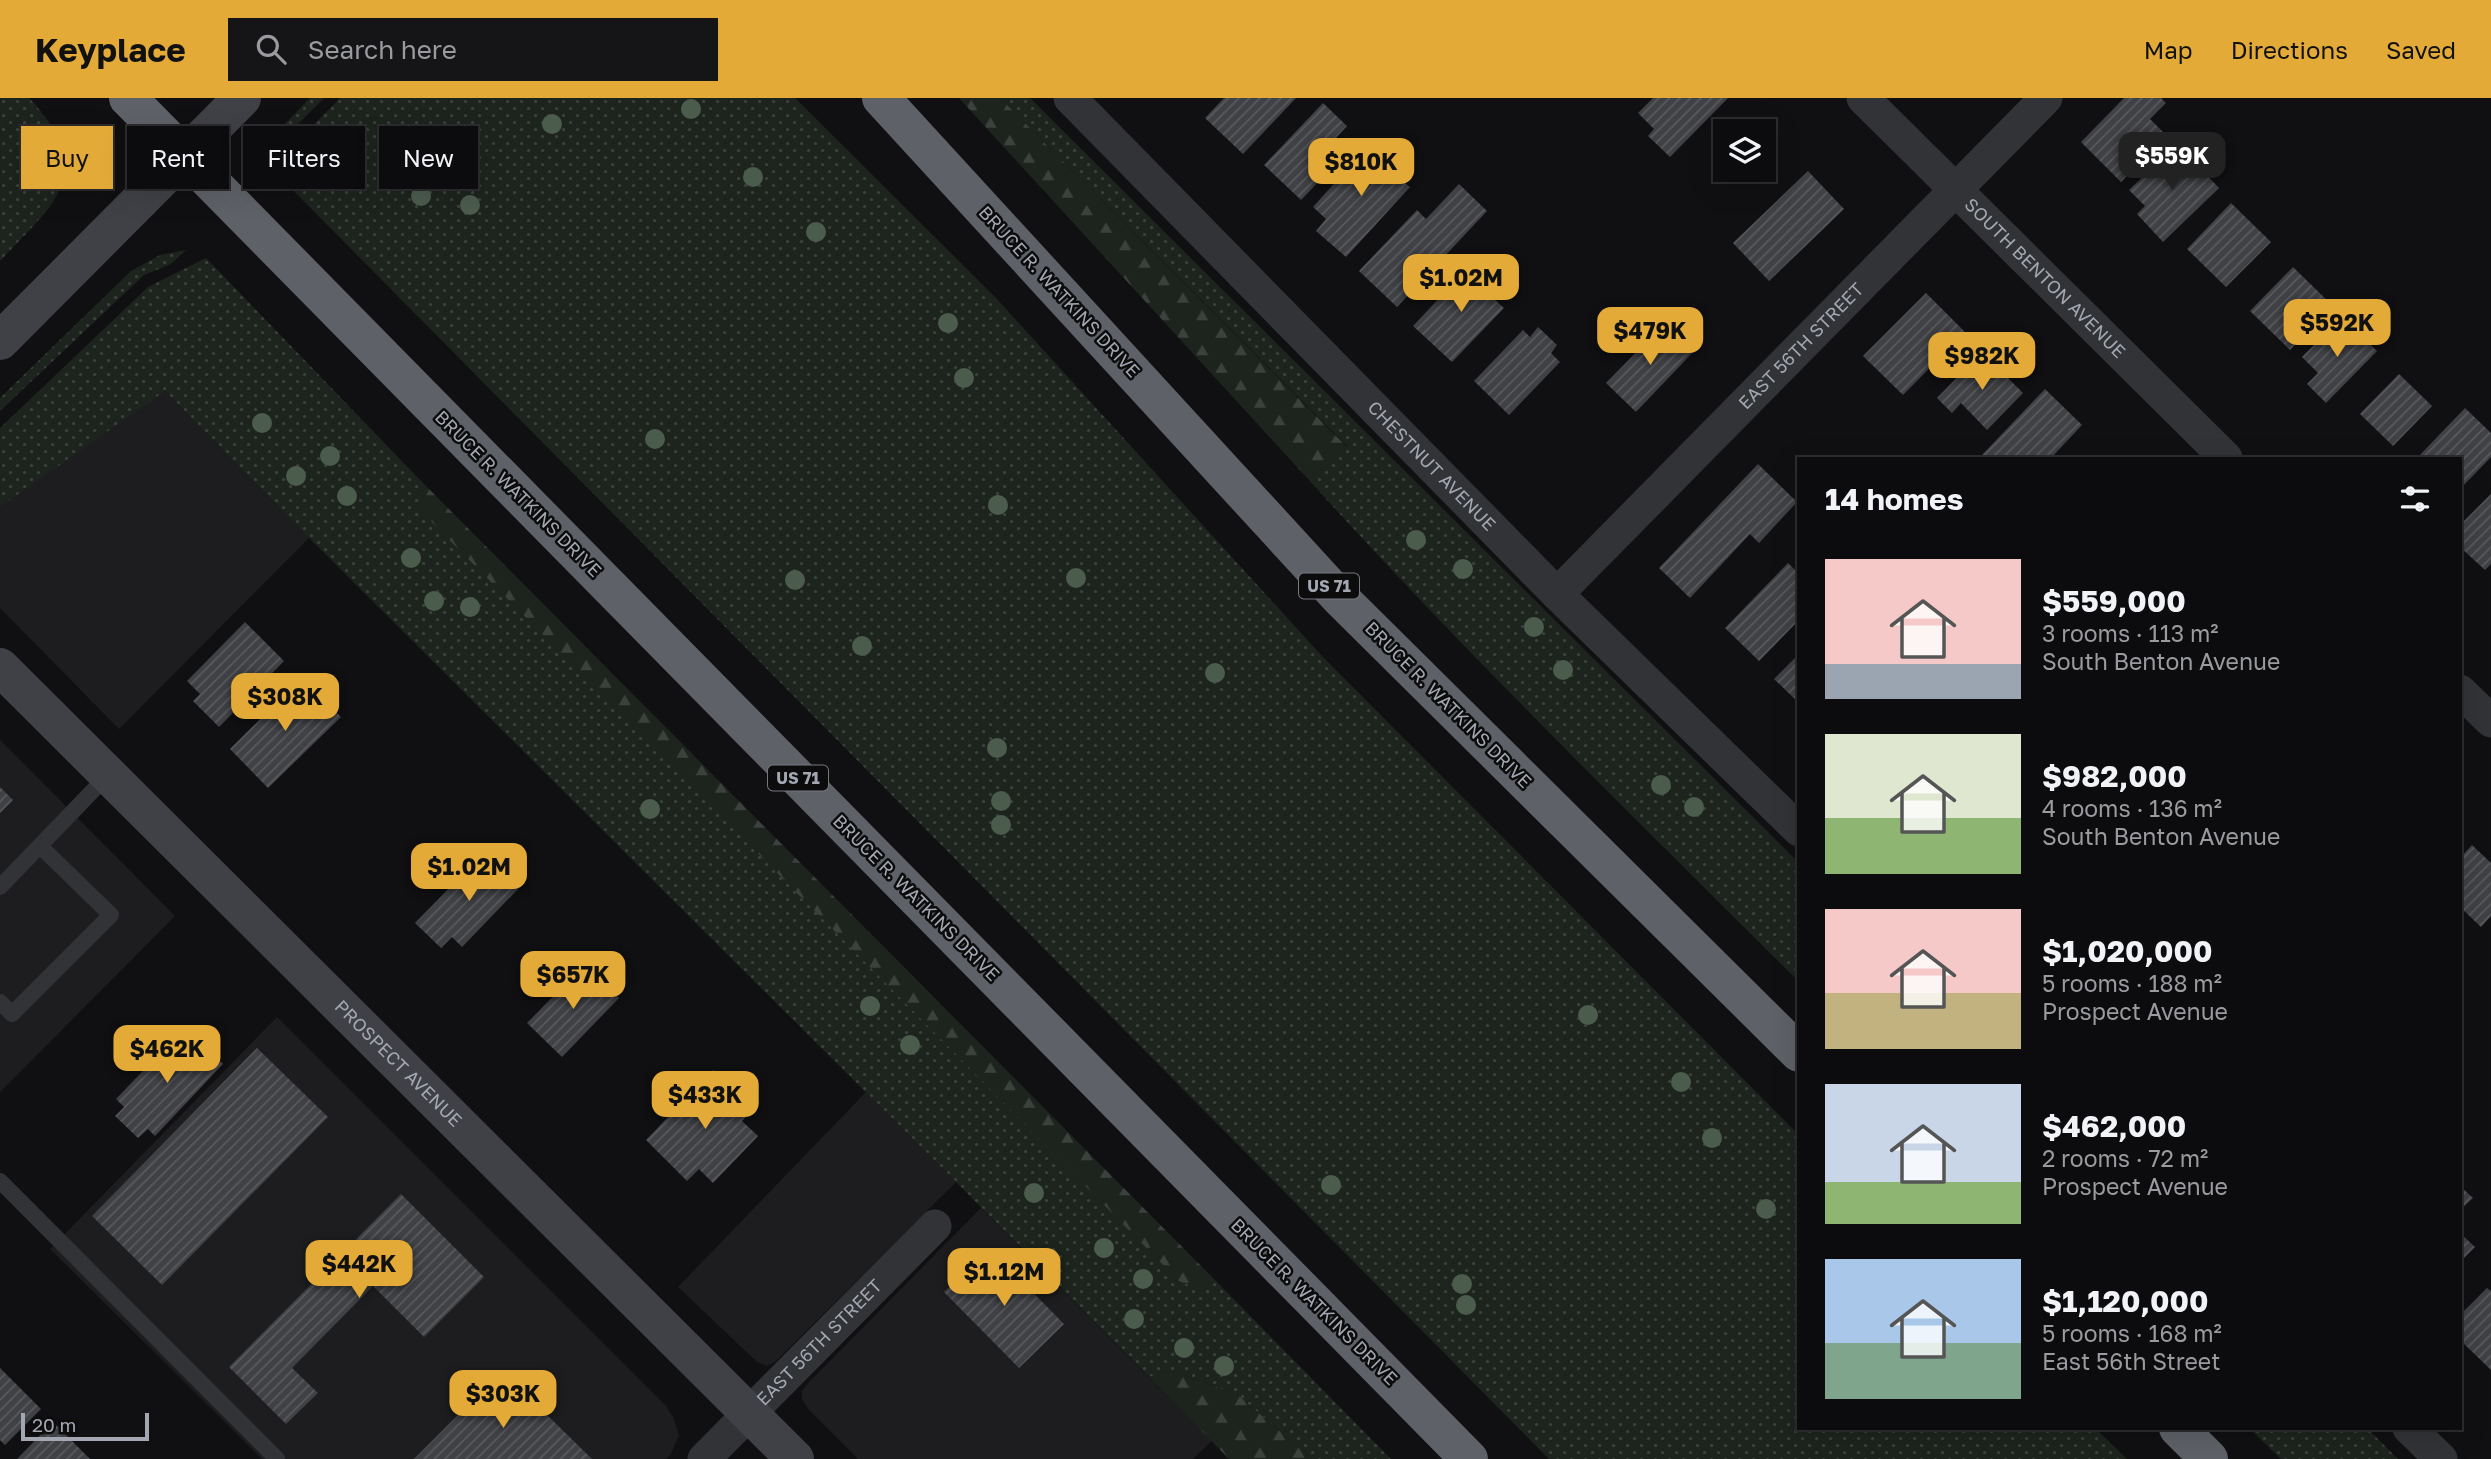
<!DOCTYPE html>
<meta charset="utf-8">
<style>
:root{--surface:#0c0c0e;--page:#151517;--text:#f1f3f6;--muted:#9a9b9e;--line:#2c2c2e;--accent:#e3aa37}
body{margin:0;font-family:"Golos Text",sans-serif;background:var(--page);color:var(--text);height:100vh;display:flex;flex-direction:column;font-size:26px;white-space:nowrap}
*{box-sizing:border-box;margin:0}
p{font-size:23px;color:var(--muted)}
.icon{flex:none;width:38px;height:38px;fill:none;stroke:currentColor;stroke-width:2;stroke-linecap:round;stroke-linejoin:round}
.map{position:relative;flex:1;overflow:hidden}
.side{position:absolute;left:1797px;top:359px;width:665px;height:973px;display:flex;flex-direction:column;background:var(--surface);border-radius:0px;box-shadow:0 7px 28px #0002,0 0 0 2px var(--line)}
.side>*{flex:none}
.top-card{position:absolute;left:21px;top:28px;width:665px;height:63px;display:flex;gap:14px}
.controls{position:absolute;left:1713px;top:21px;display:grid;gap:14px}
.controls a{display:grid;place-items:center;width:63px;height:63px;border-radius:0px;background:var(--surface);box-shadow:0 7px 28px #0002,0 0 0 2px var(--line);font-size:35px}
.scale{position:absolute;left:21px;bottom:18px;width:128px;box-sizing:border-box;padding-left:7px;border:4px solid #a3a7b1;border-top:0;font-size:19px;line-height:24px;white-space:nowrap;color:#a3a7b1;-webkit-text-stroke:5px #0c0c0d;paint-order:stroke}
.price{position:absolute;translate:-50% -60px;padding:0 16px;border-radius:14px;background:var(--accent);color:#111;font-size:23px;line-height:46px;filter:drop-shadow(0 2px 4px #0008)}
.price::after{content:'';position:absolute;left:50%;top:42px;width:21px;height:16px;margin-left:-10px;background:inherit;clip-path:polygon(0 0,100% 0,50% 100%)}
.price.on{background:#222;color:#fff}
ul{padding:0;list-style:none}
li{display:flex;align-items:center;gap:21px;height:175px;padding:0 28px}
li span{display:grid;place-items:center;flex:none;width:196px;height:140px;border-radius:0px;color:#555}
li>.icon{margin-inline-start:auto}
span .icon{width:84px;height:84px;fill:#fffc;stroke-width:1}
li b{font-size:30px}
h2{display:flex;justify-content:space-between;align-items:center;height:84px;padding:0 28px;font-size:30px}
.chip{padding:0 24px;border-radius:0px;background:var(--surface);box-shadow:0 7px 28px #0002,0 0 0 2px var(--line);font-size:24px;line-height:63px}
.chip.on{background:var(--accent);color:#111}
header{display:flex;align-items:center;gap:42px;box-sizing:border-box;height:98px;padding:0 35px;background:var(--accent);color:#111}
header strong{font-size:33px}
nav{display:flex;gap:38px;margin-inline-start:auto;font-size:24px}
.search{width:490px;height:63px;background:var(--page);display:flex;align-items:center;gap:18px;box-sizing:border-box;padding:0 24px;border-radius:0px;color:var(--muted);font-size:26px}
.map>svg:first-child{display:block}
.built{fill:#1d1d1f}
.grass{fill:url(#grass-dots)}
.forest{fill:url(#forest-firs)}
.building{fill:url(#building-hatch)}
.lines{fill:none;stroke-linecap:round;stroke-linejoin:round}
.lane{stroke:#323336;stroke-width:16}
.street{stroke:#323336;stroke-width:33}
.secondary{stroke:#404146;stroke-width:38}
.highway{stroke:#5e6167;stroke-width:38}
.tree{fill:#4b5c4d}
.labels{text-anchor:middle;stroke-width:5;stroke-linejoin:round;paint-order:stroke}
.shield{fill:#0c0c0d;stroke:#767880;stroke-width:2}
.shield-label{font-size:16px;font-weight:bold;fill:#a3a7b1}
.street-label{font-size:18px;fill:#a3a7b1;stroke:#0c0c0d}
</style>
<header>
<strong>Keyplace</strong>
<div class="search"><svg class="icon" aria-label="search" viewBox="0 0 24 24"><circle cx="10" cy="10" r="6"/><path d="M15 15l6 6"/></svg>Search here</div>
<nav><a>Map</a><a>Directions</a><a>Saved</a></nav>
</header>
<div class="map">
<svg width="2491" height="1361" viewBox="0 0 2491 1361">
<defs>
<pattern id="grass-dots" width="8" height="8" patternUnits="userSpaceOnUse" patternTransform="scale(1.75)"><rect width="8" height="8" fill="#1d241e"/><path d="M2 2h.1M6 6h.1" fill="none" stroke="#3b413c" stroke-width="1.8" stroke-linecap="round"/></pattern>
<pattern id="forest-firs" width="22" height="20" patternUnits="userSpaceOnUse" patternTransform="scale(1.75)"><rect width="22" height="20" fill="#1d241e"/><path d="M5 1l3.5 6h-7zM16 11l3.5 6h-7z" fill="#3b413c"/></pattern>
<pattern id="building-hatch" width="6" height="6" patternUnits="userSpaceOnUse" patternTransform="scale(1.75)"><rect width="6" height="6" fill="#404145"/><path d="M-1 1l2-2M0 6l6-6M5 7l2-2" fill="none" stroke="#585a5d"/></pattern>
</defs>
<rect width="100%" height="100%" fill="#101012"/>
<!-- built -->
<g class="built">
<polygon points="164,292 309,440 119,631 0,510 0,409"/>
<polygon points="0,642 175,818 0,994"/>
<polygon points="277,919 666,1308 673,1319 679,1337 671,1356 666,1361 262,1361 50,1151"/>
<polygon points="866,994 956,1084 775,1264 767,1268 757,1264 678,1189"/>
<polygon points="981,1110 1212,1343 1193,1361 858,1361 809,1312 802,1301 802,1293 808,1285"/>
</g>
<!-- grass -->
<g class="grass">
<path d="M0,0H29C56,28 77,64 54,102C44,119 15,147 0,163Z"/>
<polygon points="310,0 324,0 284,40 278,33"/>
<polygon points="340,0 795,0 995,199 1321,557 1799,1037 1799,1330 2095,1330 2127,1361 1549,1361 271,70"/>
<path d="M1000,0H1030L1799,765V884C1633,718 1465,555 1308,381L1348,349Z"/>
<polygon points="186,152 171,166 144,177 0,313 0,300 131,173 160,157"/>
<polygon points="206,160 423,385 422,414 1197,1190 1217,1184 1391,1361 1312,1361 1238,1297 1170,1272 1149,1279 956,1084 309,440 165,293 0,409 0,330 148,189"/>
<polygon points="2249,1330 2367,1330 2398,1361 2281,1361"/>
</g>
<!-- forest -->
<g class="forest">
<polygon points="959,0 1000,0 1348,350 1308,381"/>
<polygon points="423,385 1217,1184 1197,1190 1179,1183 422,414"/>
<polygon points="1170,1272 1238,1297 1312,1361 1229,1361 1149,1279"/>
</g>
<!-- building -->
<g class="building">
<polygon points="1224,0 1296,0 1243,56 1205,20"/>
<polygon points="1653,0 1728,0 1670,59 1648,38 1654,31 1638,15"/>
<polygon points="2124,0 2161,0 2166,5 2150,21 2167,38 2121,84 2081,44"/>
<polygon points="1323,5 1347,28 1334,42 1347,54 1301,102 1264,67"/>
<polygon points="1383,44 1406,65 1395,77 1410,89 1346,159 1316,133 1326,121 1313,109 1366,50 1373,56"/>
<polygon points="2177,46 2219,90 2163,144 2137,116 2145,108 2129,92"/>
<polygon points="1808,73 1844,111 1769,183 1733,145"/>
<polygon points="1459,86 1487,113 1397,209 1359,173 1417,112 1426,121"/>
<polygon points="2231,105 2271,144 2226,189 2187,151"/>
<polygon points="2293,169 2333,208 2290,252 2250,213"/>
<polygon points="1486,173 1504,190 1494,201 1504,210 1452,264 1413,228 1464,174 1475,185"/>
<polygon points="1926,195 1965,234 1903,297 1863,258"/>
<polygon points="2342,219 2377,253 2326,305 2307,286 2318,275 2302,259"/>
<polygon points="1665,225 1694,253 1636,314 1606,285"/>
<polygon points="1538,229 1557,247 1551,255 1560,264 1509,317 1474,283 1523,232 1530,239"/>
<polygon points="1982,254 2023,295 1987,332 1961,305 1952,315 1937,300"/>
<polygon points="2399,276 2432,308 2393,348 2360,316"/>
<polygon points="2045,291 2082,327 2051,360 1984,360 1981,358"/>
<polygon points="2465,310 2491,335 2491,359 2460,391 2460,360 2417,360"/>
<polygon points="1758,366 1797,404 1759,445 1750,436 1690,500 1659,470"/>
<polygon points="2491,396 2491,466 2485,472 2460,449 2460,427"/>
<polygon points="1788,465 1799,476 1799,522 1759,563 1725,530"/>
<polygon points="245,524 284,563 219,629 193,603 200,596 187,583"/>
<polygon points="1799,556 1799,605 1774,581"/>
<polygon points="302,580 341,619 268,690 230,651"/>
<polygon points="0,689 13,702 0,715"/>
<polygon points="2472,747 2491,765 2491,818 2481,829 2460,809 2460,760"/>
<polygon points="486,753 521,788 462,849 452,839 441,850 415,825"/>
<polygon points="584,867 619,900 562,959 527,925"/>
<polygon points="185,929 223,966 155,1038 148,1031 138,1040 115,1018 124,1009 116,1001"/>
<polygon points="257,950 328,1019 162,1187 92,1118"/>
<polygon points="713,972 753,1011 742,1023 758,1038 713,1085 699,1071 687,1083 646,1042"/>
<polygon points="2460,1088 2473,1100 2460,1112"/>
<polygon points="401,1096 484,1179 424,1239 373,1188 292,1270 318,1295 286,1326 229,1269"/>
<polygon points="2460,1135 2475,1149 2460,1164"/>
<polygon points="989,1150 1064,1226 1019,1270 944,1194"/>
<polygon points="2487,1190 2491,1193 2491,1272 2460,1242 2460,1217"/>
<polygon points="0,1270 41,1311 5,1347 0,1342"/>
<polygon points="502,1273 592,1361 414,1361"/>
<polygon points="53,1324 90,1361 17,1361"/>
</g>
<g class="lines">
<!-- lane -->
<g class="lane">
<polyline points="0,789 108,677"/>
<polyline points="0,904 12,916 111,817 41,749"/>
<polyline points="0,1083 277,1361"/>
</g>
<!-- street -->
<g class="street">
<path id="s1" d="M1070,0L1557,496L1799,732"/>
<path id="s2" d="M1863,0L2226,360"/>
<path id="s3" d="M1557,496L2046,0"/>
<polyline points="2460,593 2491,623"/>
<polyline points="2409,1330 2441,1361"/>
<path id="s4" d="M704,1361L935,1128"/>
</g>
<!-- secondary -->
<g class="secondary">
<polyline points="0,243 242,0"/>
<path id="s5" d="M0,569L795,1361"/>
</g>
<!-- highway -->
<g class="highway">
<polyline points="128,0 1469,1361"/>
<polyline points="881,0 1339,499 1799,955"/>
<polyline points="2178,1330 2209,1361"/>
</g>
</g>
<!-- trees -->
<g class="tree">
<circle cx="691" cy="11" r="10"/>
<circle cx="552" cy="26" r="10"/>
<circle cx="753" cy="79" r="10"/>
<circle cx="421" cy="98" r="10"/>
<circle cx="470" cy="107" r="10"/>
<circle cx="816" cy="134" r="10"/>
<circle cx="948" cy="225" r="10"/>
<circle cx="964" cy="280" r="10"/>
<circle cx="262" cy="325" r="10"/>
<circle cx="655" cy="341" r="10"/>
<circle cx="330" cy="358" r="10"/>
<circle cx="296" cy="378" r="10"/>
<circle cx="347" cy="398" r="10"/>
<circle cx="998" cy="407" r="10"/>
<circle cx="1416" cy="442" r="10"/>
<circle cx="411" cy="460" r="10"/>
<circle cx="1463" cy="471" r="10"/>
<circle cx="1076" cy="480" r="10"/>
<circle cx="795" cy="482" r="10"/>
<circle cx="434" cy="503" r="10"/>
<circle cx="470" cy="509" r="10"/>
<circle cx="1534" cy="529" r="10"/>
<circle cx="862" cy="548" r="10"/>
<circle cx="1563" cy="572" r="10"/>
<circle cx="1215" cy="575" r="10"/>
<circle cx="997" cy="650" r="10"/>
<circle cx="1661" cy="687" r="10"/>
<circle cx="1001" cy="703" r="10"/>
<circle cx="1694" cy="709" r="10"/>
<circle cx="650" cy="711" r="10"/>
<circle cx="1001" cy="727" r="10"/>
<circle cx="870" cy="908" r="10"/>
<circle cx="1588" cy="917" r="10"/>
<circle cx="910" cy="947" r="10"/>
<circle cx="1681" cy="984" r="10"/>
<circle cx="1712" cy="1040" r="10"/>
<circle cx="1331" cy="1087" r="10"/>
<circle cx="1034" cy="1095" r="10"/>
<circle cx="1766" cy="1111" r="10"/>
<circle cx="1104" cy="1150" r="10"/>
<circle cx="1143" cy="1181" r="10"/>
<circle cx="1462" cy="1186" r="10"/>
<circle cx="1466" cy="1207" r="10"/>
<circle cx="1134" cy="1221" r="10"/>
<circle cx="1184" cy="1250" r="10"/>
<circle cx="1224" cy="1268" r="10"/>
</g>
<g class="labels">
<!-- shield labels -->
<g class="shield">
<rect x="1299" y="475.5" width="60" height="25" rx="5"/>
<rect x="768" y="667.5" width="60" height="25" rx="5"/>
</g>
<g class="shield-label">
<text x="1329" y="494">US 71</text>
<text x="798" y="686">US 71</text>
</g>
<!-- street labels -->
<g class="street-label">
<text dy="6" stroke="none"><textPath href="#s2" startOffset="256">SOUTH BENTON AVENUE</textPath></text>
<text transform="translate(1059 194) rotate(47)" y="6">BRUCE R. WATKINS DRIVE</text>
<text dy="6" stroke="none"><textPath href="#s3" startOffset="348">EAST 56TH STREET</textPath></text>
<text dy="6" stroke="none"><textPath href="#s1" startOffset="516">CHESTNUT AVENUE</textPath></text>
<text transform="translate(518 396) rotate(45)" y="6">BRUCE R. WATKINS DRIVE</text>
<text transform="translate(1448 607) rotate(45)" y="6">BRUCE R. WATKINS DRIVE</text>
<text transform="translate(916 800) rotate(45)" y="6">BRUCE R. WATKINS DRIVE</text>
<text dy="6" stroke="none"><textPath href="#s5" startOffset="562">PROSPECT AVENUE</textPath></text>
<text transform="translate(1314 1204) rotate(45)" y="6">BRUCE R. WATKINS DRIVE</text>
<text dy="6" stroke="none"><textPath href="#s4" startOffset="164">EAST 56TH STREET</textPath></text>
</g>
</g>
</svg>
<div class="controls">
<a><svg class="icon" aria-label="layers" viewBox="0 0 24 24"><path d="M12 4l9 5-9 5-9-5zM3 14l9 5 9-5"/></svg></a>
</div>
<div class="scale">20 m</div>
<b class="price on" style="left:2172px;top:94px">$559K</b>
<b class="price" style="left:1361px;top:100px">$810K</b>
<b class="price" style="left:1461px;top:216px">$1.02M</b>
<b class="price" style="left:2337px;top:261px">$592K</b>
<b class="price" style="left:1650px;top:269px">$479K</b>
<b class="price" style="left:1982px;top:294px">$982K</b>
<b class="price" style="left:285px;top:635px">$308K</b>
<b class="price" style="left:469px;top:805px">$1.02M</b>
<b class="price" style="left:573px;top:913px">$657K</b>
<b class="price" style="left:167px;top:987px">$462K</b>
<b class="price" style="left:705px;top:1033px">$433K</b>
<b class="price" style="left:359px;top:1202px">$442K</b>
<b class="price" style="left:1004px;top:1210px">$1.12M</b>
<b class="price" style="left:503px;top:1332px">$303K</b>
<div class="top-card">
<a class="chip on">Buy</a>
<a class="chip">Rent</a>
<a class="chip">Filters</a>
<a class="chip">New</a>
</div>
<section class="side">
<h2>14 homes<svg class="icon" aria-label="filters" viewBox="0 0 24 24"><path d="M4 7h16M4 17h16"/><circle cx="9" cy="7" r="2"/><circle cx="15" cy="17" r="2"/></svg></h2>
<ul>
<li><span style="background:linear-gradient(#f6c9c9 75%,#9aa5b1 0)"><svg class="icon" aria-label="home" viewBox="0 0 24 24"><path d="M3 11l9-7 9 7M6 9v11h12V9"/></svg></span><div><b>$559,000</b><p>3 rooms · 113 m²</p><p>South Benton Avenue</p></div></li>
<li><span style="background:linear-gradient(#dfe7d0 60%,#8fb573 0)"><svg class="icon" aria-label="home" viewBox="0 0 24 24"><path d="M3 11l9-7 9 7M6 9v11h12V9"/></svg></span><div><b>$982,000</b><p>4 rooms · 136 m²</p><p>South Benton Avenue</p></div></li>
<li><span style="background:linear-gradient(#f6c9c9 60%,#c2b280 0)"><svg class="icon" aria-label="home" viewBox="0 0 24 24"><path d="M3 11l9-7 9 7M6 9v11h12V9"/></svg></span><div><b>$1,020,000</b><p>5 rooms · 188 m²</p><p>Prospect Avenue</p></div></li>
<li><span style="background:linear-gradient(#c9d6e8 70%,#8fb573 0)"><svg class="icon" aria-label="home" viewBox="0 0 24 24"><path d="M3 11l9-7 9 7M6 9v11h12V9"/></svg></span><div><b>$462,000</b><p>2 rooms · 72 m²</p><p>Prospect Avenue</p></div></li>
<li><span style="background:linear-gradient(#a9c7e8 60%,#7fa58c 0)"><svg class="icon" aria-label="home" viewBox="0 0 24 24"><path d="M3 11l9-7 9 7M6 9v11h12V9"/></svg></span><div><b>$1,120,000</b><p>5 rooms · 168 m²</p><p>East 56th Street</p></div></li>
</ul>
</section>
</div>
